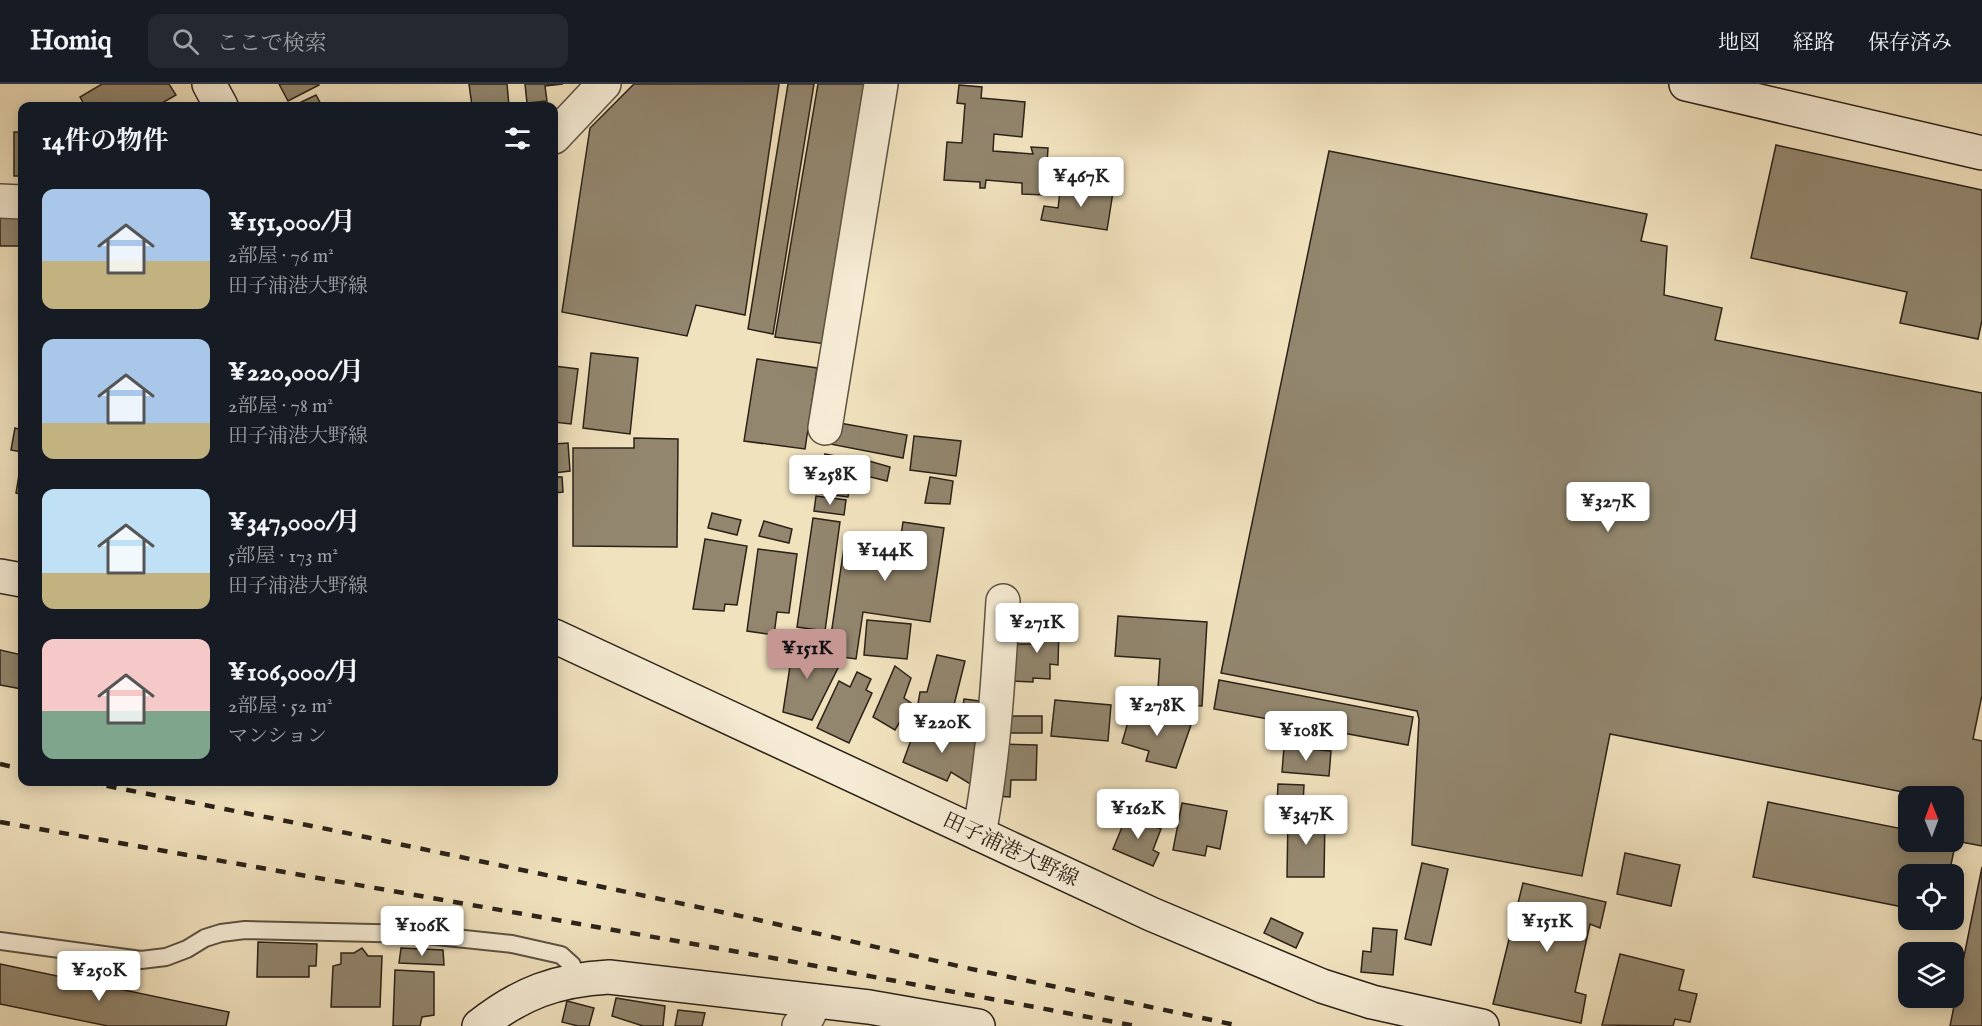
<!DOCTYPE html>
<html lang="ja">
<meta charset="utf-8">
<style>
:root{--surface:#171b24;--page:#242831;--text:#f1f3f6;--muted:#9ea1a6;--line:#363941;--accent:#c59692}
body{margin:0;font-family:"IM FELL English","Noto Serif JP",serif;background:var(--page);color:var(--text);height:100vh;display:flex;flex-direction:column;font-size:22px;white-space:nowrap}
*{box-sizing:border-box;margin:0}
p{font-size:20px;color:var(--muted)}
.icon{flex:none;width:33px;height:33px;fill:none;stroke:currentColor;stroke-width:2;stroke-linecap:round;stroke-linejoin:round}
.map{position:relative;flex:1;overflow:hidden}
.panel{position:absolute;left:18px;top:18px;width:540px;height:684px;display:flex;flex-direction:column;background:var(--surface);border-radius:12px;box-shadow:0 3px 15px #0003}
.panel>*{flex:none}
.needle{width:39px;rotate:359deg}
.fabs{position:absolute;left:1898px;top:702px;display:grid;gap:12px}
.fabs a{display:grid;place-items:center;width:66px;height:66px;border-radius:12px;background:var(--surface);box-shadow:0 3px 15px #0003;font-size:30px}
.price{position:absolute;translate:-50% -51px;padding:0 14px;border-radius:6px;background:#fff;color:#222;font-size:20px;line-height:39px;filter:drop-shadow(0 2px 3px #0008)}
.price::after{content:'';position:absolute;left:50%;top:36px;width:18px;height:14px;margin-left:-9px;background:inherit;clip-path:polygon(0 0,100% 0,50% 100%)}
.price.current{background:var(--accent);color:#111}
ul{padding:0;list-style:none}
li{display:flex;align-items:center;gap:18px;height:150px;padding:0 24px}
li span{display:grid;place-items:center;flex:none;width:168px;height:120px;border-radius:12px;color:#555}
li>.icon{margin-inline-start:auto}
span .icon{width:72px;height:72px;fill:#fffc;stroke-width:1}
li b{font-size:26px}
h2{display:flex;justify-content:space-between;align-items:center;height:72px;padding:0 24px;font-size:26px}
header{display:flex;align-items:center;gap:36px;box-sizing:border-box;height:84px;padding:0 30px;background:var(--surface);border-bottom:2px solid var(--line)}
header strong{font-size:28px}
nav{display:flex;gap:33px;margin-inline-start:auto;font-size:21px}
.search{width:420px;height:54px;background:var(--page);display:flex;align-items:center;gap:15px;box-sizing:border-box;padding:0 21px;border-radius:12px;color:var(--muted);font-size:22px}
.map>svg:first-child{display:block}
.building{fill:#92866e;stroke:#2b2218;stroke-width:1.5}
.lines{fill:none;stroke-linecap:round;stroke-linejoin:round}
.lane-casing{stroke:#5c5242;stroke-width:20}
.street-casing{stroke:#5c5242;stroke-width:36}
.secondary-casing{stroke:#2b2218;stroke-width:36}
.lane{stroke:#f6ecd5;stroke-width:16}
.street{stroke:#f6ecd5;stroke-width:33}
.secondary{stroke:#f6ecd5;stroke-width:33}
.rail{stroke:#2b2218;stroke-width:4.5;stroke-dasharray:10 10;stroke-linecap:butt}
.labels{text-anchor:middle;stroke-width:6;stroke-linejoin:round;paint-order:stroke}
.street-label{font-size:21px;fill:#2b2218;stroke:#f6ecd5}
</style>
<header>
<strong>Homiq</strong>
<div class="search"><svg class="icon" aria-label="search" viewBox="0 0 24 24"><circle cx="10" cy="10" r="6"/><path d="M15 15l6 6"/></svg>ここで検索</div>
<nav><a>地図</a><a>経路</a><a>保存済み</a></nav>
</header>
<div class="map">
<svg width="1982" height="942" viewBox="0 0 1982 942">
<rect width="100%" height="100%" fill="#f1e2be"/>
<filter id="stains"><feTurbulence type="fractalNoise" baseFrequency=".00333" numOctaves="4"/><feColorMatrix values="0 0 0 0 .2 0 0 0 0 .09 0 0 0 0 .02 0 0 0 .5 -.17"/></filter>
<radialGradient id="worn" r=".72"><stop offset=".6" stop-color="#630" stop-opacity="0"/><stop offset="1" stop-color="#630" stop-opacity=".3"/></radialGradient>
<!-- building -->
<g class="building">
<polygon points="102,0 169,0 176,11 157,22 85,22 80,13"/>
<polygon points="279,0 318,0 319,1 288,17"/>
<polygon points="469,0 507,0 509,22 472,22"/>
<polygon points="525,0 563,0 545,2 547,17 527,19"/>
<polygon points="634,0 779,0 745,231 696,221 687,252 562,228 590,44"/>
<polygon points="788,0 814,0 773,250 748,245"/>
<polygon points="818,0 868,0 826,260 775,253"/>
<polygon points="959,1 982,3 981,14 1025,18 1022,53 994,50 993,67 1033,70 1031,63 1048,64 1045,111 1022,110 1022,99 986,96 985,104 980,104 980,98 944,96 947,58 962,59 965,20 957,19"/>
<polygon points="316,11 322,22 293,22"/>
<rect x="14" y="48" width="8" height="44"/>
<polygon points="1776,61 1982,106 1982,236 1978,255 1900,239 1907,208 1751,174"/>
<polygon points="1329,67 1647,130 1641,157 1667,162 1664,211 1722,224 1715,256 1982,309 1982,611 1973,655 1982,657 1982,762 1956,757 1949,790 1908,790 1908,824 1753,793 1768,718 1908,746 1908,758 1953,758 1953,712 1923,712 1610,650 1582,792 1412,761 1419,635 1417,627 1221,589"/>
<polygon points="1061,100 1113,108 1107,146 1041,136 1044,122 1058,124"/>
<rect x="0" y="132" width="22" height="30"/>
<polygon points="591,269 638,274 630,350 583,344"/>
<polygon points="757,275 817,284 805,365 744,357"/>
<polygon points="554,282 578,285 571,340 554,338"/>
<polygon points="834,338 907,351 903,374 830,360"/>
<polygon points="15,344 22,346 22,368 11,366"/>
<polygon points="914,352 961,357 956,392 910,386"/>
<polygon points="634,354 678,355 677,463 573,462 573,364 634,364"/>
<polygon points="568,359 570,387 554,389 554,360"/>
<polygon points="825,370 852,375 848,395 822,390"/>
<polygon points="22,373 22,411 16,409"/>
<polygon points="862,375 890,383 887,397 858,390"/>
<polygon points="554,393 562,393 563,408 554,409"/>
<polygon points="930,393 953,397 950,420 925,419"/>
<polygon points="820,394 850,398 848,413 818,409"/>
<polygon points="816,412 846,416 844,431 814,427"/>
<polygon points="712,429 741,436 737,451 708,444"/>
<polygon points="813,434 840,438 825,547 797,543"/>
<polygon points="764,437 792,445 789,459 759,452"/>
<polygon points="903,438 944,444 930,538 863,528 856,575 828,571 846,450 900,458"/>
<polygon points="705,455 747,462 737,521 725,520 724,527 693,525"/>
<polygon points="758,465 797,470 789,529 777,528 774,551 747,547"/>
<polygon points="1036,530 1031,549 1008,550 1007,532"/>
<polygon points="1036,530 1041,530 1041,542 1059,542 1058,581 1050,580 1050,595 1033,594 1033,598 1013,597 1013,560 1035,560"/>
<polygon points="1118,532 1207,538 1202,622 1157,619 1160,575 1115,572"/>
<polygon points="867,536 911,540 907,575 864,571"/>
<polygon points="794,556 822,558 818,580 840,580 812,636 783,628"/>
<polygon points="0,566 22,571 22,605 0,601"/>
<polygon points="937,571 965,577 954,621 932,630 917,626 920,608 927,608"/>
<polygon points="895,582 911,594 904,614 911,619 895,646 873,633"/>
<polygon points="857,588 871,595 866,606 872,609 849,659 817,644 839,597 850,603"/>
<polygon points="1219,596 1413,633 1408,661 1214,625"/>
<polygon points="964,615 987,618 984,641 961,637"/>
<polygon points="1055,616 1111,621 1108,657 1051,652"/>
<polygon points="1132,624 1191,641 1176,684 1146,677 1149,667 1122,659"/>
<rect x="1003" y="632" width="39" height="17"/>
<polygon points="917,640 945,654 948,645 976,658 972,701 951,688 947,697 903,678"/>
<polygon points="997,660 1037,661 1036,696 1011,696 1010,713 996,712"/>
<polygon points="1284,663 1331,667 1329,692 1282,688"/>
<polygon points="1278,700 1304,701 1303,720 1277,719"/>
<polygon points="1182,719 1227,727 1220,765 1207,762 1205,772 1173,766"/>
<polygon points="1127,731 1161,745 1153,766 1159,769 1153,782 1113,765"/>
<polygon points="1288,732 1325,732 1324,793 1287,793"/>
<polygon points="1625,769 1680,781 1671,822 1617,810"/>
<polygon points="1422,779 1448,785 1431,861 1405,855"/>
<polygon points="1982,783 1982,942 1950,942"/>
<polygon points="1523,799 1606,818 1600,844 1590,840 1575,908 1586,911 1581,939 1493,920"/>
<polygon points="1271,834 1303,849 1296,864 1264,849"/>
<polygon points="1373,844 1397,846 1393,891 1361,888 1363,867 1371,868"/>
<polygon points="258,858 317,860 316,882 309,882 309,893 257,893"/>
<polygon points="362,864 368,872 382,872 380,923 331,923 333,882 341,880 341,869 354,869"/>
<polygon points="401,864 443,866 444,881 399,879"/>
<polygon points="1620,870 1684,886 1679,906 1697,910 1690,938 1675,935 1673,942 1602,941"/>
<polygon points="0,880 229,928 226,942 108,942 0,920"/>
<polygon points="395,886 434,888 434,931 422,933 420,942 393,942"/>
<polygon points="616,914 665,922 663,942 643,942 612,932"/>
<polygon points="567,917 594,924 589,942 578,942 562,938"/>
<polygon points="678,926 705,929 702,942 675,942"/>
</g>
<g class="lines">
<defs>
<polyline id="lane" points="0,857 141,876 166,873 187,865 205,854 221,849 245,846 417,850 512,860 561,871 572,881 578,895"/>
<g id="street">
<polyline points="554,53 604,0"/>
<polyline points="0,117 22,118"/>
<polyline points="825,344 881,0"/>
<path d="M979,750C994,673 998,596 1003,517"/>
<polyline points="799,942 808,932 815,917"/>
</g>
<g id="secondary">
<polyline points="209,0 221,22"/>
<polyline points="1686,0 1982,69"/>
<polyline points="0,492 22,496"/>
<polyline points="554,552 1151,830 1322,902 1372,918 1482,942"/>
<path d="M479,942C521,909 556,896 609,893L869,923L978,942"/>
</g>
</defs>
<!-- lane casing -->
<use href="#lane" class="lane-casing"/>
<!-- street casing -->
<use href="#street" class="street-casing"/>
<!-- secondary casing -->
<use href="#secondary" class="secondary-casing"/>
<!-- lane -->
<use href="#lane" class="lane"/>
<!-- street -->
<use href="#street" class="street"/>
<!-- secondary -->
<use href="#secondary" class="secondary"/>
<!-- rail -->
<g class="rail">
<polyline points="0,680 22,685"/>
<polyline points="87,698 337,747 750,834 967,884 1240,942"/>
<polyline points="0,738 773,874 1136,942"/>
</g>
</g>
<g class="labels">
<!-- street labels -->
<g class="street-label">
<text transform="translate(1011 765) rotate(25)" y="7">田子浦港大野線</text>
</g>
</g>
<rect width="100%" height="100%" filter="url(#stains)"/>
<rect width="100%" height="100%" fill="url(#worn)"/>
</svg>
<div class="fabs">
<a><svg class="needle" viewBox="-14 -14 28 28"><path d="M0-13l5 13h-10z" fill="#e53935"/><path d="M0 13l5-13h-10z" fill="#9ea1a6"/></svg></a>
<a><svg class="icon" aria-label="locate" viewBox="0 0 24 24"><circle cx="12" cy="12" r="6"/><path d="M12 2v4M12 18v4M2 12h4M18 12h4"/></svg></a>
<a><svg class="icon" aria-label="layers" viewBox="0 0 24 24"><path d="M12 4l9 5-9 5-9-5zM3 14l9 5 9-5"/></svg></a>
</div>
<b class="price" style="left:1081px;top:124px">¥467K</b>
<b class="price" style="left:830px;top:422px">¥258K</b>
<b class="price" style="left:1608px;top:449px">¥327K</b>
<b class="price" style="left:885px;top:498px">¥144K</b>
<b class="price" style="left:1037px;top:570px">¥271K</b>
<b class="price current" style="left:807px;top:596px">¥151K</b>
<b class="price" style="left:1157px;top:653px">¥278K</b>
<b class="price" style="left:942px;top:670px">¥220K</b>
<b class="price" style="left:1306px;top:678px">¥108K</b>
<b class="price" style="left:1138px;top:756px">¥162K</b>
<b class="price" style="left:1306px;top:762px">¥347K</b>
<b class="price" style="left:1547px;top:869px">¥151K</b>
<b class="price" style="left:422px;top:873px">¥106K</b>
<b class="price" style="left:99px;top:918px">¥250K</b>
<section class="panel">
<h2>14件の物件<svg class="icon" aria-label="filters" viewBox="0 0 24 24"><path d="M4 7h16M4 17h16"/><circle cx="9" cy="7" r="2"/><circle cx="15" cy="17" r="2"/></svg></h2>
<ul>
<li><span style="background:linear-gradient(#a9c7e8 60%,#c2b280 0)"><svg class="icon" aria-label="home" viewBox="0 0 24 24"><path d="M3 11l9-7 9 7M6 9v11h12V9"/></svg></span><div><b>¥151,000/月</b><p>2部屋 · 76 m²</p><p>田子浦港大野線</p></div></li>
<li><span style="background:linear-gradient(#a9c7e8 70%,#c2b280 0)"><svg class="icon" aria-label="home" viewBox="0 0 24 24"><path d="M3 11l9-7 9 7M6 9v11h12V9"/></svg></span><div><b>¥220,000/月</b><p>2部屋 · 78 m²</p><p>田子浦港大野線</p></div></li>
<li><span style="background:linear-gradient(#bfe0f5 70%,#c2b280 0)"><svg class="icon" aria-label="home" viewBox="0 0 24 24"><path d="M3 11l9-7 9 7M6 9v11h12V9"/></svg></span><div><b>¥347,000/月</b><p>5部屋 · 173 m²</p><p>田子浦港大野線</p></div></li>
<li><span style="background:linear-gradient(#f6c9c9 60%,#7fa58c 0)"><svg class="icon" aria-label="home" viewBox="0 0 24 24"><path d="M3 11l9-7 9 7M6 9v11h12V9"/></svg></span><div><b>¥106,000/月</b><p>2部屋 · 52 m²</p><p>マンション</p></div></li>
</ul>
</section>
</div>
